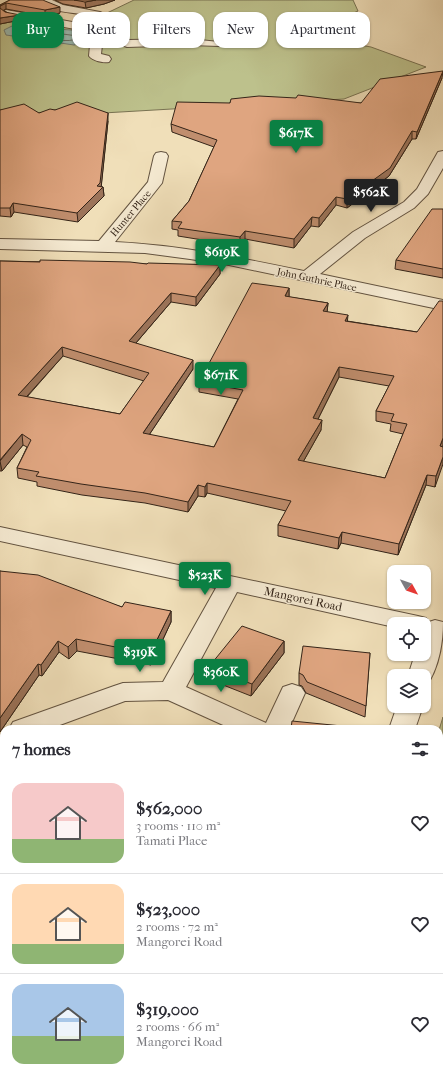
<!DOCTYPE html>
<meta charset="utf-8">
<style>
:root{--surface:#fff;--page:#f2f2f3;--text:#2b2b33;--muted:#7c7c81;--line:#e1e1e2;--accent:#0b8043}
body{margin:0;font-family:"IM FELL French Canon",serif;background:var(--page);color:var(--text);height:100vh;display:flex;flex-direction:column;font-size:15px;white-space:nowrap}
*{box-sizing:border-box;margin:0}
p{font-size:13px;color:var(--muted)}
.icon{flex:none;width:22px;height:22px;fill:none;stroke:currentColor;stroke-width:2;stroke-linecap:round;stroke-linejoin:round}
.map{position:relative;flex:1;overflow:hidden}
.sheet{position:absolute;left:0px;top:725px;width:443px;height:356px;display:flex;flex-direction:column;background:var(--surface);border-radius:12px 12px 0 0;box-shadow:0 1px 3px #0004}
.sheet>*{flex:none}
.guide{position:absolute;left:12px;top:12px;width:419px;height:36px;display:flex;gap:8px}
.needle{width:26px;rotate:130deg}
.controls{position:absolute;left:387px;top:565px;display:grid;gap:8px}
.controls a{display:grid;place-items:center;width:44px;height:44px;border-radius:8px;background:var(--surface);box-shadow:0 1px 3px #0004;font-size:20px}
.price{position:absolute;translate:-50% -34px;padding:0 9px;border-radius:4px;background:var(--accent);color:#fff;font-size:13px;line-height:26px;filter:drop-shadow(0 1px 2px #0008)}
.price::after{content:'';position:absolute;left:50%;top:24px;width:12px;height:9px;margin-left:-6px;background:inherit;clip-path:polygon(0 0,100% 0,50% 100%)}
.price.active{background:#222;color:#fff}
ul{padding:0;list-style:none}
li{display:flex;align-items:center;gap:12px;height:100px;padding:0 12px}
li+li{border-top:1px solid var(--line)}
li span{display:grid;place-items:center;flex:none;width:112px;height:80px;border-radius:12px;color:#555}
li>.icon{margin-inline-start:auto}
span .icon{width:48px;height:48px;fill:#fffc;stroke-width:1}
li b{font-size:17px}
h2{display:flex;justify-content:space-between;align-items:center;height:48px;padding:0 12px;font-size:17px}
.pill{padding:0 14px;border-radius:12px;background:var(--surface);box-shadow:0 1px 3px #0004;font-size:14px;line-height:36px}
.pill.active{background:var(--accent);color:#fff}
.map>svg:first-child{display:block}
.green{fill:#bdc18c;stroke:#787252}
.water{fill:#9bbcb4;stroke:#727f76}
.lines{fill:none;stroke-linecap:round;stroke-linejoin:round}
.shore{stroke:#687066;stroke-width:1}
.minor-casing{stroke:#635340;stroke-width:2}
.minor{fill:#f5ead2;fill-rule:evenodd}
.wall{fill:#c08e6e;stroke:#342418;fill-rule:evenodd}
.shaded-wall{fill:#9c745a;stroke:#342418}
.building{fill:#dfa580;stroke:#342418;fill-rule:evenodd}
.labels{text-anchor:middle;stroke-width:3;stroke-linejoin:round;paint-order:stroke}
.far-street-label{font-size:10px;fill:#342418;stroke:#f5ead2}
.street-label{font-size:12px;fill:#342418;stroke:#f5ead2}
</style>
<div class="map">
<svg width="443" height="1081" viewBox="0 0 443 1081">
<rect width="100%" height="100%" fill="#f0dfb9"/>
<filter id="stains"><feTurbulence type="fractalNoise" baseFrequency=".005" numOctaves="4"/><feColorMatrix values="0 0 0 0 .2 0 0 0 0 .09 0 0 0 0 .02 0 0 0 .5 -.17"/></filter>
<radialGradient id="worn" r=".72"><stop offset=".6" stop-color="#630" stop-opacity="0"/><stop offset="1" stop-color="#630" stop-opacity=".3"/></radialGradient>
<!-- green -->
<g class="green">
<polygon points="134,0 353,0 358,11 305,35 371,47 426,67 344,99 0,119 0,21 82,25"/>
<polygon points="443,717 443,1081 334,1081 335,1077 439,1077 439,730"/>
</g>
<!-- water -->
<polygon class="water" points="12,26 71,30 86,34 92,40 74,45 6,35 4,30"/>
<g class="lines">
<!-- shore -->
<path class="shore" d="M39,31L78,36L79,38C67,44 50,38 38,35L37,33Z"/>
<defs>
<g id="minor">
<path d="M40,0H52L63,5L100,12L108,16L116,24L108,33L128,40L190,39L219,42L221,44L219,46L190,45L127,47L105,39L102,45L101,54L109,56L111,59L109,62C103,63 93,61 89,56L90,45L96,33L6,16L1,13L6,10L100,27L104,24C87,7 55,19 40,0Z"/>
<path d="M443,151V168L428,194L414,208L365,238L320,274L443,300V310L229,265L190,259L145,253L0,249V239L99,241L148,182L154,156L156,153L161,152L166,153L168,156L162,183L115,242C179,245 241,258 304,271L353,232L404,202L417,189L438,152Z"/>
<path d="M0,527L418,616L426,618L429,622L435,620L443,622C443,642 439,665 429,682L424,683V676H408L415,654H424V624H394V627L237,592L186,687L266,723L283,687L292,684L301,687L305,693L289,729H232L168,700L125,701L49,729H9L13,722L114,686L123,683L163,682L216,588L0,541Z"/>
<polygon points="397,706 423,706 415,729 389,729"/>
<polygon points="4,735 4,759 0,760 0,737"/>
<polygon points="273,1077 307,1077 306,1081 272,1081"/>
</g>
</defs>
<!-- minor casing -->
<use href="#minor" class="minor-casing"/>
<!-- minor -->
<use href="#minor" class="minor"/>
</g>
<!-- wall -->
<g class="wall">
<polygon points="10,0 60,13 45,16 6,9 3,10 20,20 0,24 0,5"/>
<polygon points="55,0 115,0 104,4 86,8 63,4"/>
<polygon points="442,78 416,139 412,139 389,176 347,208 336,205 319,227 311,226 294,248 245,239 240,246 178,236 178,230 172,229 172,221 189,201 214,147 172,132 171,124 230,103 361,103"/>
<polygon points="0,110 39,113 55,110 108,121 101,187 103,187 104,196 78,222 14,212 11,217 0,216"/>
<polygon points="443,209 443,278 395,269 396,260"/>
<path d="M0,261L147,264L220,265V274L196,306L171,302L136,343L193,369L149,435L214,447L238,399L199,392V382L289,288V297L328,303L327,312L347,321L417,332L442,447L435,487L426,485L398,555L341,543L338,549L278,536V525L286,511L207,493L205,497L198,496L188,512L145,503L82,495L37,486V482L18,478L17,468L27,447L23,445L2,471H0ZM63,356L144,381L120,414L27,397ZM339,377L389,386L376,411V421L391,424L390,431L403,434L385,478L303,462L321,430L318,419Z"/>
<polygon points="0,571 122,607 171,611 171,622 151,665 77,651 69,659 59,652 42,676 39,675 0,732"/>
<polygon points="284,641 284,653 251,696 208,679 208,668"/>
<polygon points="370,653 365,717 306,693 302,686 299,685 299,673"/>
</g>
<!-- shaded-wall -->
<g class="shaded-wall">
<polygon points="96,0 115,0 104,4 86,8 85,2"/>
<polygon points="6,3 6,9 0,12 0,6"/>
<polygon points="60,7 60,13 45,16 45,10"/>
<polygon points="20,15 20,20 0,24 0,18"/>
<polygon points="443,71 442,78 416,139 417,132"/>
<polygon points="108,113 108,121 101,189 103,187 104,196 78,222 77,213 97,186"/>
<polygon points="412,131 412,139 389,176 347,208 347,199"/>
<polygon points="336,197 336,205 319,227 319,218"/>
<polygon points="13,203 14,212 11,217 10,208"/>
<polygon points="312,217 311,226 294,248 294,239"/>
<polygon points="245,231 245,239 240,246 240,237"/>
<polygon points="220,265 220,274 196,306 196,297"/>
<polygon points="289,288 289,297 285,296"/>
<polygon points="171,293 171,302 129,351 129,341"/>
<polygon points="328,303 327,313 323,311"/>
<polygon points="348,315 347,325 345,321"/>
<polygon points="62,347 63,356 19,405 18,395"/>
<polygon points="193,360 193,369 143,444 143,433"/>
<polygon points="339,367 339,377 313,429 313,418"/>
<polygon points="322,420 321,430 298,471 298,460"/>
<polygon points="22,434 23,445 2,471 0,461"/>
<polygon points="443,438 443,445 438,457 440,446"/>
<polygon points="443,457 443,464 435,487 436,476"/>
<polygon points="427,475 426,485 398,555 399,544"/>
<polygon points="207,483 207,493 205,497 205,487"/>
<polygon points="198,485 198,496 188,512 188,502"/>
<polygon points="342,532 341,543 338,549 339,538"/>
<polygon points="171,611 171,622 151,665 150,654"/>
<polygon points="76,639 77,651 69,659 68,647"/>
<polygon points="58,641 59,652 42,676 41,665"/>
<polygon points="284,641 284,653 251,696 252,684"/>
<polygon points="38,664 39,675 0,732 0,718"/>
<polygon points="207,1077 213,1077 212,1081 205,1081"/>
</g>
<!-- building -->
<g class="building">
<polygon points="10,0 43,0 45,1 60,7 45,10 6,3 0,6 0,5"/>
<polygon points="74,0 96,0 85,2"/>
<polygon points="0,8 5,12 20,15 0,18"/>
<polygon points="443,71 417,132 412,131 390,168 347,199 336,197 319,218 312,217 294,239 245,231 240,237 178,228 182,222 172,221 189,201 217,140 171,124 177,102 230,103 231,99 259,96 296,98 298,95 361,103 380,79"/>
<polygon points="77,102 108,113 100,183 97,186 103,187 77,213 13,203 10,208 0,208 0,110 24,104 39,113 50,109 55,110"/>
<polygon points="432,209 443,209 443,269 396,260"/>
<path d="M40,260L130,262L147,264L148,263L220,265L196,297L171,293L129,341L193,360L143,433L214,447L243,390L199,382L252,283L289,288L285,296L328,303L323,311L348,315L345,321L417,332L439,301H443V438L440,446L443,447V457L436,476L427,475L399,544L342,532L339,538L278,525L291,501L207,483L205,487L198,485L188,502L145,493L81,484L36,476L39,472L17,468L31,440L22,434L0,460V261L40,262ZM62,347L149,373L120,414L18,395ZM339,367L394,376L376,411L394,414L391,421L407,424L385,478L298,460L322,420L313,418Z"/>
<polygon points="0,571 38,575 122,607 125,602 171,611 150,654 76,639 68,647 58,641 41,665 38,664 0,718"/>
<polygon points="242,626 284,641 252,684 208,668"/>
<polygon points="303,646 370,653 366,706 307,682 303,675 299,673"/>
<polygon points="292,721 362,728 362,729 291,729"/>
<polygon points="4,793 4,1077 207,1077 205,1081 0,1081 0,799"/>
</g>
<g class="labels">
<!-- far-street labels -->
<g class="far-street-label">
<text transform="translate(130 213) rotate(-50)" y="4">Hunter Place</text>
<text transform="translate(317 279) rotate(12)" y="4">John Guthrie Place</text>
</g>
<!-- street labels -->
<g class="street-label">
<text transform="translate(303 599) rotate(12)" y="4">Mangorei Road</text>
</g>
</g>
<rect width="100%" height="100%" filter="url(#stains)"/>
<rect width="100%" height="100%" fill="url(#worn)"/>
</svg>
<div class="controls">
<a><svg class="needle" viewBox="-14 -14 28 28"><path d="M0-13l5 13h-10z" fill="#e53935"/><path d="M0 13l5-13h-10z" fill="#7c7c81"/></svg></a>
<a><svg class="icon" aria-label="locate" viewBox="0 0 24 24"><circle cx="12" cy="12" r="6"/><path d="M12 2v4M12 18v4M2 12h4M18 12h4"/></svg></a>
<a><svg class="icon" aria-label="layers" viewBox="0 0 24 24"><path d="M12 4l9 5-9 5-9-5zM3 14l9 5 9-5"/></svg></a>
</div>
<b class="price" style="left:296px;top:154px">$617K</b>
<b class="price active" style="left:371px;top:213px">$562K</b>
<b class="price" style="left:222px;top:273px">$619K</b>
<b class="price" style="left:221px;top:396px">$671K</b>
<b class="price" style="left:205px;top:596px">$523K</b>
<b class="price" style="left:140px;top:673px">$319K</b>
<b class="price" style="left:221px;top:693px">$360K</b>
<div class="guide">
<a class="pill active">Buy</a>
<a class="pill">Rent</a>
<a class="pill">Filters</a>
<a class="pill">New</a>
<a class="pill">Apartment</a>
</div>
<section class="sheet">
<h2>7 homes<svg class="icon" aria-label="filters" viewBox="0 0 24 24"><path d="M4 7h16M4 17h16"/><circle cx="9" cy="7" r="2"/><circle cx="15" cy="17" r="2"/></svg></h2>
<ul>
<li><span style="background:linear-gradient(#f6c9c9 70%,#8fb573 0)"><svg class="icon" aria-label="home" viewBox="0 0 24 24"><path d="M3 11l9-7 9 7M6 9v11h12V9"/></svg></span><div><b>$562,000</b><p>3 rooms · 110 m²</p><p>Tamati Place</p></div><svg class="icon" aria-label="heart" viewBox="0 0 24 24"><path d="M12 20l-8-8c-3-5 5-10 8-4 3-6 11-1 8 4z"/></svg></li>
<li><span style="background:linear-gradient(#ffd9b3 75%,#8fb573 0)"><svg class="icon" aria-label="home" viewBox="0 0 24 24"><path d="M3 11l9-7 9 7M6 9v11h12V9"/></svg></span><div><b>$523,000</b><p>2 rooms · 72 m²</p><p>Mangorei Road</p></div><svg class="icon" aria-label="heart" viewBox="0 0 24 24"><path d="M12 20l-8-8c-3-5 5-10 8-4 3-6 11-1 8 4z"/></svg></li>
<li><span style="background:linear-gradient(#a9c7e8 65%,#8fb573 0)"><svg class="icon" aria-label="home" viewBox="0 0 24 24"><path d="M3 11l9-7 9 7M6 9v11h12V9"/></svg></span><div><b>$319,000</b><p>2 rooms · 66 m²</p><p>Mangorei Road</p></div><svg class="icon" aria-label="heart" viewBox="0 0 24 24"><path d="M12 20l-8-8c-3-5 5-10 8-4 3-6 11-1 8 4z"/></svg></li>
</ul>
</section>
</div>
